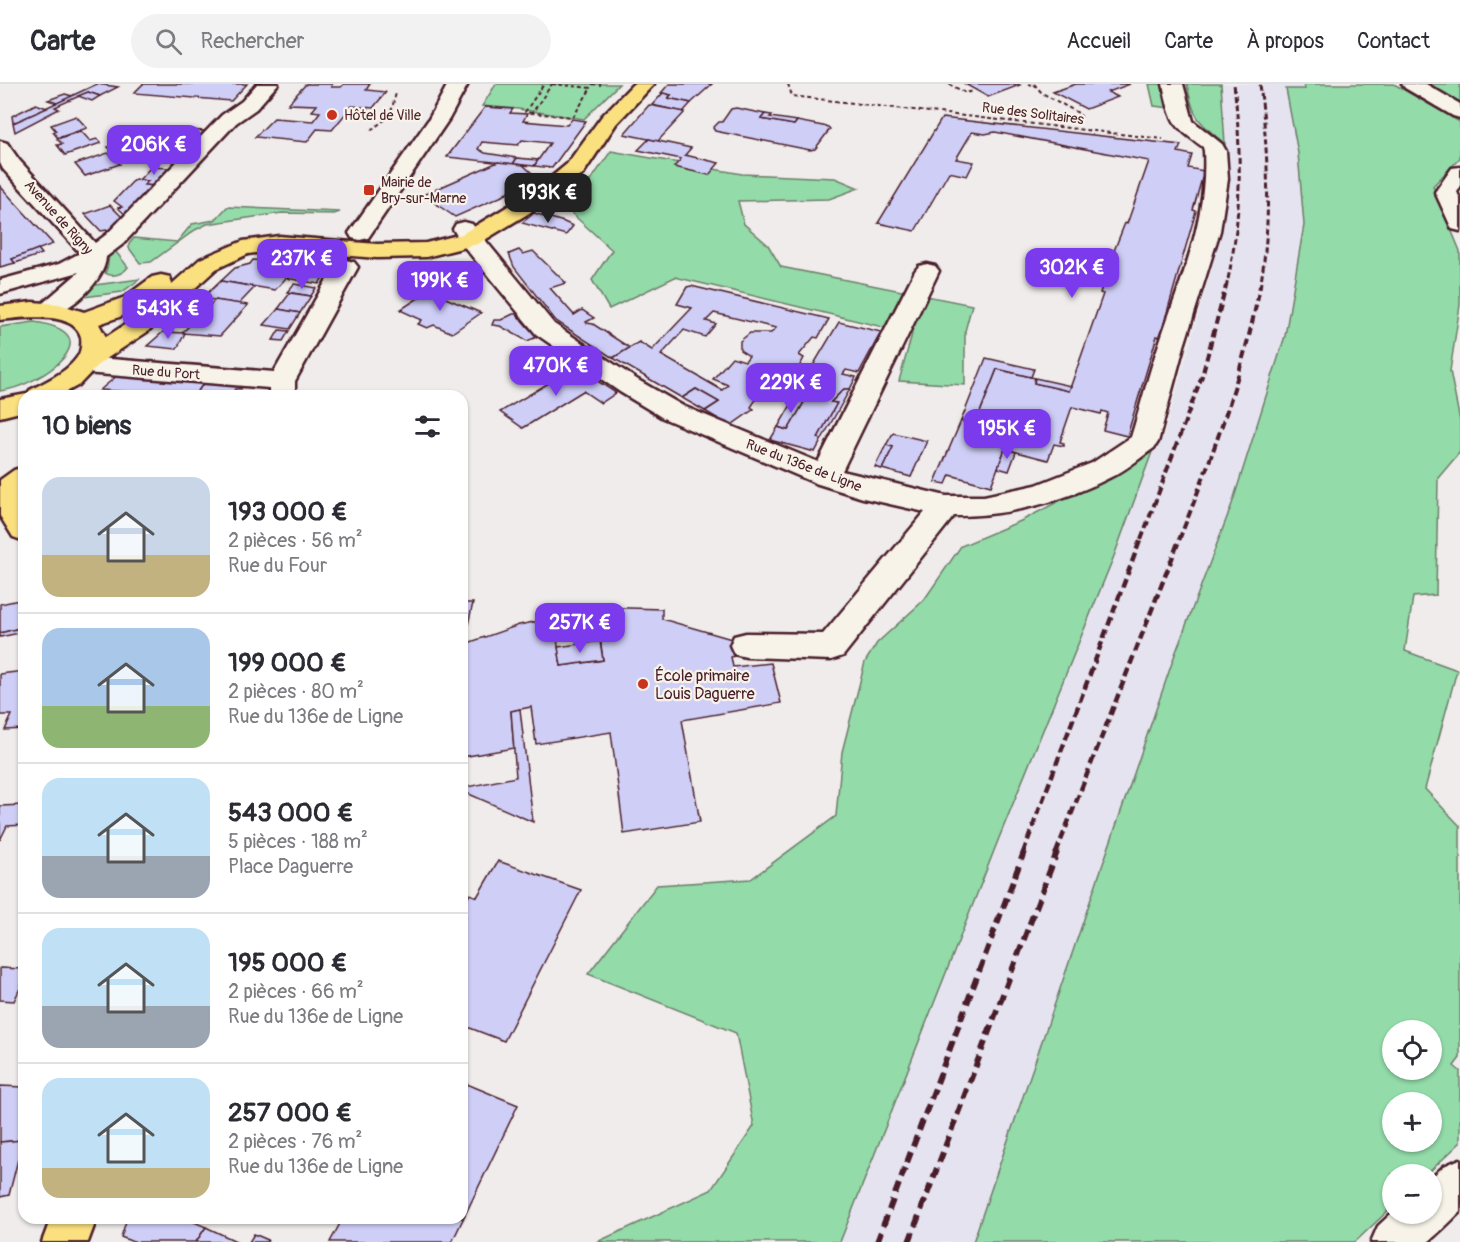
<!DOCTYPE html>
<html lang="fr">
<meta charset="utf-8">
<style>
:root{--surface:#fff;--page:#f2f2f3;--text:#2b2b33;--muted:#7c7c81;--line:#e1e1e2;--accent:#7c3aed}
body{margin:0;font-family:Pangolin,sans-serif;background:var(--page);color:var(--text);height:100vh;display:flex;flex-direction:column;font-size:22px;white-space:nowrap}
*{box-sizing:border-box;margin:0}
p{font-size:20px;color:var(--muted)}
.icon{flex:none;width:33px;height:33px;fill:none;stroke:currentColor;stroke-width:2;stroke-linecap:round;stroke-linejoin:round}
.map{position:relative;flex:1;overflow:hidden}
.side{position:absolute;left:18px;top:306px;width:450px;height:834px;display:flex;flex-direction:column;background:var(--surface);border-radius:18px;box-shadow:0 2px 4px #0004}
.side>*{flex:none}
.controls{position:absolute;left:1382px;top:936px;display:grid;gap:12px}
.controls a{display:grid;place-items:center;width:60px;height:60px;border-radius:50%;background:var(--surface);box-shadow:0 2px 4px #0004;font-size:30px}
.price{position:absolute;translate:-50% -51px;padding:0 14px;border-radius:12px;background:var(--accent);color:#fff;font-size:20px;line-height:39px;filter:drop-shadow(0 2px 3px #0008)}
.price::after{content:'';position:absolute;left:50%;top:36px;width:18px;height:14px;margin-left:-9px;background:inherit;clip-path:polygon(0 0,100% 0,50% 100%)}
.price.active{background:#222;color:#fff}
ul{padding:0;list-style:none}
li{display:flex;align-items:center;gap:18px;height:150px;padding:0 24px}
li+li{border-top:2px solid var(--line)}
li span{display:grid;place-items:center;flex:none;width:168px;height:120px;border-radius:18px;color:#555}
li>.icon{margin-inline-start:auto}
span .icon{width:72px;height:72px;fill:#fffc;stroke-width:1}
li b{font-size:26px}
h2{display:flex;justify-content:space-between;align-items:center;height:72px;padding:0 24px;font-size:26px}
header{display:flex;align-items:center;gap:36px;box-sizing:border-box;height:84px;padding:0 30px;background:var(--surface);border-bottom:2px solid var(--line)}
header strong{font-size:28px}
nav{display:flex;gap:33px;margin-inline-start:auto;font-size:21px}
.search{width:420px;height:54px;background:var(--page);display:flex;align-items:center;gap:15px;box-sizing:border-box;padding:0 21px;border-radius:33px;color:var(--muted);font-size:22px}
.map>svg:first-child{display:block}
.built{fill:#e5e3ef}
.green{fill:#93dba9;stroke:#6e7d6a;stroke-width:1.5;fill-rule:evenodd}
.building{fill:#cfcef7;stroke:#4a1f2b;stroke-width:1.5;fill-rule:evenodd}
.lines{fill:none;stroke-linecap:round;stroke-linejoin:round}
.minor-casing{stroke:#4a1f2b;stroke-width:5}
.major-casing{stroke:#4a1f2b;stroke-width:5}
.path{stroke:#4a1f2b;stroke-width:2;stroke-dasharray:4 3;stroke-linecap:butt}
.minor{fill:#f7f3e8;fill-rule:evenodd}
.major{fill:#fbe080;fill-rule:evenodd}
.rail-far3{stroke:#4a1f2b;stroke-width:3;stroke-dasharray:6 3;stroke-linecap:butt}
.rail-far2{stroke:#4a1f2b;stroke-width:4;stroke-dasharray:8 4;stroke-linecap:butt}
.rail-far1{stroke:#4a1f2b;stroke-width:4.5;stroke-dasharray:9 4.5;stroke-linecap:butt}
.rail{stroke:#4a1f2b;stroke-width:6;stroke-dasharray:11 6;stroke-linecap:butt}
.poi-dot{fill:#c8321e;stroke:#f7f3e8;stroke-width:2}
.labels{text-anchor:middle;stroke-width:4.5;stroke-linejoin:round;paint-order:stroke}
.far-street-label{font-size:14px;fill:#4a1f2b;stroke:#f7f3e8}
.far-poi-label{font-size:14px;fill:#4a1f2b;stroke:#f7f3e8;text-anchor:start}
.poi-label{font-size:16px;fill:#4a1f2b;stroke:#f7f3e8;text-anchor:start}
</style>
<header>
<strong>Carte</strong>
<div class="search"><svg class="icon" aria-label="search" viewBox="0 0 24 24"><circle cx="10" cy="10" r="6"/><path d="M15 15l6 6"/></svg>Rechercher</div>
<nav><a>Accueil</a><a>Carte</a><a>À propos</a><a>Contact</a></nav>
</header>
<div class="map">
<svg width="1460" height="1158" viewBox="0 0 1460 1158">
<rect width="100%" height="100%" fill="#efeceb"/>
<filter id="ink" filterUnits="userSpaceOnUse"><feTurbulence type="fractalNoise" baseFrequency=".0167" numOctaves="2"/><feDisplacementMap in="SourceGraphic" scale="12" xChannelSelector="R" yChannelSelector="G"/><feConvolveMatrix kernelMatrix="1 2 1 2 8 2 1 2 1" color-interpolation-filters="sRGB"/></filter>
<g filter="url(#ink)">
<!-- built -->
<polygon class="built" points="1221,0 1303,0 1305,5 1286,6 1298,69 1304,141 1285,252 1232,420 1174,573 973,1158 840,1158 999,754 1114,472 1152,368 1164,351 1220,154 1225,60"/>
<!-- green -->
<g class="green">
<polygon points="496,0 619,0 584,35 518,25 482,22"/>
<polygon points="1149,0 1173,0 1178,25 1154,22"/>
<path d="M1187,0H1221L1225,60C1199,38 1193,35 1187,0Z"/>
<path d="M1303,0H1394L1460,38V74L1433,102L1460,167V221L1450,287L1460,337V368L1438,394L1436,511L1413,513L1405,567L1457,586L1425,705L1460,742V974L1454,982L1460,987V1059L1427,1090H1392V1123L1355,1158H973L1174,573L1232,420L1285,252L1304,141L1298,69L1286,5H1305ZM1392,946H1431V986H1392ZM1392,1018H1431V1058H1392Z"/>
<polygon points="1426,0 1460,0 1460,17 1452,16"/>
<polygon points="611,67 742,90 835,94 859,104 829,115 738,117 744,140 768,161 781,183 972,221 965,247 965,301 899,297 912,250 675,193 609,225 592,196 612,166 557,116 591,96"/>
<polygon points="227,123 340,128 334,130 282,129 207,140 195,146 151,178 140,179 129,164 129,160 134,154 177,158 192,140 215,136"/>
<path d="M112,163L128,183C123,190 112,194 105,189C110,180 107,170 112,163Z"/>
<polygon points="140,195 122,208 84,213 95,201"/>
<path d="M34,238C114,249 42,302 0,307V243Z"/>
<polygon points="1152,368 1114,472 999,754 840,1158 597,1158 711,1106 754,1042 736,949 588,890 657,801 751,795 836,732 842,668 865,578 877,559 924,516 961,462 1023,436"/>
</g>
<!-- building -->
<g class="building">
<polygon points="97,0 118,3 100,12 88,8 55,23 59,25 15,48 13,39"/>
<polygon points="143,0 247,0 231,17 134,9"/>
<polygon points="306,0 332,0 331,3 341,3 344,0 370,0 366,6 386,8 373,24 352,22 332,46 317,45 307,58 255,53 274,34 313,37 320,28 312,27 317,21 288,20"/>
<polygon points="669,0 712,0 691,19 668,14 671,11 661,9"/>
<polygon points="965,0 1018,0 1020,1 988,13"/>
<polygon points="1076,0 1130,0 1108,8 1118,13 1086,25 1053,8"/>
<polygon points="88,8 100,12 92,17 78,12"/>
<polygon points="663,9 671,11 668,14 691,19 683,28 652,21"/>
<polygon points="65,10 72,12 57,19 48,16"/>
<polygon points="36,20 47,24 13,39 12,32"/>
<polygon points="649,21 685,28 658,57 624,50"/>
<polygon points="485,23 513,25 510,29 527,30 523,37 567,41 572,35 586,37 552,84 534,82 550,59 522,56 518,61 482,58 478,65 485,69 517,74 513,80 447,73"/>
<polygon points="736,24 765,30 761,35 794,41 797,37 828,43 830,45 815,65 810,66 715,47 713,44 719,38 722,38 731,25"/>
<polygon points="765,30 772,31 770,33 797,37 794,41 761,35"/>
<polygon points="76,32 87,44 58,54 53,48 56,47 51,41"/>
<polygon points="942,34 1181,61 1178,68 1192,71 1188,84 1204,87 1193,126 1196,127 1160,253 1157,252 1127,352 1103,346 1108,329 1102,327 1101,330 1072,323 1060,358 1064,359 1064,362 1054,360 1048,376 1005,365 991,402 950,391 946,400 935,398 961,337 975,341 997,285 1035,294 1034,299 1069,307 1103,210 1100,209 1108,182 1125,139 1127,140 1149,77 995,48 985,50 972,48 956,75 974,78 967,92 949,88 915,147 878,139"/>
<polygon points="163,45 165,47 110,65 108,63"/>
<polygon points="184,46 205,47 200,53 179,52"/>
<polygon points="81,47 90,57 97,55 101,59 65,71 57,61 62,60 57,55"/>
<polygon points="649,55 691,64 685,71 719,79 709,91 674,83 681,75 638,66"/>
<polygon points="108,69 120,80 85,92 75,80"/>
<polygon points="517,74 538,76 534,82 513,80"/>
<polygon points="498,78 523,81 533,90 523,90 518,96 523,100 505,109 507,110 455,133 423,111"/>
<polygon points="151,83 171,84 155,102 144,101 148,97 139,96"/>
<polygon points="135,95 148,97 144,101 155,102 127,132 118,124 122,123 114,117"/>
<polygon points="0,102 53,160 12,175 15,179 0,183"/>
<polygon points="110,121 124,135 113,145 101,147 85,130"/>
<polygon points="534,129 564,138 573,142 566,151 522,139"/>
<polygon points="38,165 42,170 15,179 12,175"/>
<polygon points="519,166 523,170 533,167 566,199 550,204 574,231 582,226 594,234 586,238 587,239 593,240 630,264 613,274 556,237 514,183 509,170"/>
<polygon points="253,176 313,181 323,193 319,200 286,194 275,206 221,197 235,184 250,180"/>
<polygon points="221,197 255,203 239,220 202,214"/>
<polygon points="294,200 316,204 311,212 287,208"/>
<path d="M691,202L829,235L818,254L814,253L799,271L804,274L798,285L808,290L839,238L881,248L859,289L846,286L843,290L856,293L850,305H844L831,318L837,319L818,354L822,355L815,368L770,356L778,343L788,346L804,318L785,308L783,310L763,305L751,323L754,325L730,342L705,327L719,318L696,305L682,314L613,274L639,258L652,266L692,224L677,220L687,203ZM714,229L776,244L771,249H750L740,257V266L749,272L745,277L732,273L713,295L728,301L722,306L661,271L684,246L705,253L716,240L706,237Z"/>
<polygon points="429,207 481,229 452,249 434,241 427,244 418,240 422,236 400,226"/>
<polygon points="290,209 311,212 300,229 278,225"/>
<polygon points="215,216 248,221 220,252 182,249"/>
<polygon points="278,225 300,229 290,245 264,241"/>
<polygon points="513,230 516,230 537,253 527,257 500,242 492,241 494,236 501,236"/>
<polygon points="279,246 289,247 283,257 273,256"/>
<polygon points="163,248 185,249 177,265 147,262"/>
<polygon points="986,274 1034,285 1031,293 997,285 975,341 961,337"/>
<polygon points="576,283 616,309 601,319 583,307 523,344 500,328"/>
<polygon points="118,291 204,298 195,312 100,306"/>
<polygon points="1035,294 1071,302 1069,307 1034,299"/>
<polygon points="204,298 243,301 241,305 235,305 231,312 195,312"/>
<polygon points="696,305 719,318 705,327 682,314"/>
<polygon points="844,305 850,305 822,355 818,354 837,319 831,318"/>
<polygon points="795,314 804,318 788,346 778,343"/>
<polygon points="893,349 927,357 911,393 882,385 893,363 886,361"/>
<polygon points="886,361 893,363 882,385 875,383"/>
<polygon points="1005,365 1016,368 1009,387 998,384"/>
<polygon points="24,515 24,543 0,549 0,520"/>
<polygon points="462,519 473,519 466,549 462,550"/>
<polygon points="596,523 662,525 662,535 742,558 735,572 731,573 733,583 771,579 781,619 682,636 700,738 624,750 611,648 536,660 531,623 511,627 514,664 462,673 462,561 519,541 554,534 561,582 603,576"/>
<polygon points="24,543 24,548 0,553 0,549"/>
<polygon points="600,557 603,576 561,582 558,563"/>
<polygon points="24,587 24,645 5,646 12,631 0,631 0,590"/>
<polygon points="520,625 533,738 462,707 462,704 516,693 511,627"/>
<polygon points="24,721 24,741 7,742 0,756 0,722"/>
<polygon points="498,777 581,806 504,957 462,941 462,839 466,833 462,831 462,824 470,810 477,813"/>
<polygon points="0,884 24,885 24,896 14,917 0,916"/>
<polygon points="462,998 518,1021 452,1158 330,1158 343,1134 462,1134"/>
<polygon points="0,1002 24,1003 23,1056 0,1058"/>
<polygon points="23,1056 9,1111 0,1113 0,1058"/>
<polygon points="127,1134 185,1134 206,1143 196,1158 133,1158 121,1153"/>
<polygon points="206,1143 210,1145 238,1158 196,1158"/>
<polygon points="254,1150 268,1156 267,1158 249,1158"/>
</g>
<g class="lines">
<defs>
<g id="minor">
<path d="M257,0H278L256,25L236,39L123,160L106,173C105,198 64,236 39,230L36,225L79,188L0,210V196L59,180L80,169L3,85L0,79V57L7,59L19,76L95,159L107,150L222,31L242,17Z"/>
<polygon points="448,0 468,0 449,35 368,154 360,156 352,154 349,149 429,35"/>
<path d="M1163,0H1183L1193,37L1222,60L1226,67L1228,95L1220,147L1184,262L1158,358L1154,364C1140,374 1126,386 1111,393C1063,418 1008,432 954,432L843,572L831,576L746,573L734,570L730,561L734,552L746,549L823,550L925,428L863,414L815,399L663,334L620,308L536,250L462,160L453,145L456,140L464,138L472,140L554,240L638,296L683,322L818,378L915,187L919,182L927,180L935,182L939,187L842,387L946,412H984L1036,401L1092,379L1131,353C1141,321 1149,288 1160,257C1181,195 1208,134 1204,67L1203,63C1171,40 1171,38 1163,0Z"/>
<polygon points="1402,0 1426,0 1460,20 1460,34 1453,32 1405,4"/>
<polygon points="1460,83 1460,104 1457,108 1460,115 1460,147 1452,145 1435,108 1452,84"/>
<polygon points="346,176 354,178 358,183 295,297 295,312 269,312 269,304 85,289 76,287 72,281 76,275 85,273 274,288 334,183 338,178"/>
<path d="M1460,1075V1128C1449,1139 1440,1148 1428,1158H1371L1378,1142L1392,1129L1431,1130V1094L1444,1082Z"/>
</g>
<g id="major">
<path d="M633,0H654L616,40L583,90L554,114L478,160L426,173L377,174L279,166L248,170L216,185L147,248L100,279L79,301L59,312H24V327L0,333V315L27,310L30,306C46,297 64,290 76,275C81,269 82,261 81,253C74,226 20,234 0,236V222L32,218L59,220L84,228L125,213L152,193L161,191L170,193L172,200L200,175L243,157L279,152L377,160L426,159L462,150L538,104L567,80L602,32ZM150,219L129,238L106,253L99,240L134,228Z"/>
<polygon points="24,383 24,407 18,412 24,422 24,457 13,453 0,432 0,396 14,386"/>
<polygon points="51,1134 97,1134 88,1158 42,1158"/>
</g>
</defs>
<!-- minor casing -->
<use href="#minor" class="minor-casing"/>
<!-- major casing -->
<use href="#major" class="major-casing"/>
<!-- path -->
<g class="path">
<polygon points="552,0 591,4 573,33 532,29"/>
<polyline points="592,0 601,1"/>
<polyline points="788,0 792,12 1163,55"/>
<polyline points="949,0 966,9 973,7"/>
<polyline points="1028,0 1034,1"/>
<polyline points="1034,0 1042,9 1080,30 1082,36"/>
<polyline points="532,29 525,28 544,0"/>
<polyline points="371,46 390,32 396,9"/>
</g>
<!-- minor -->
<use href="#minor" class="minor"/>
<!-- major -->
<use href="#major" class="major"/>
<!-- rail-far3 -->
<g class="rail-far3">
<path d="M1226,204C1242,136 1242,69 1234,0"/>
<path d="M1260,204C1272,136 1268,68 1260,0"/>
</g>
<!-- rail-far2 -->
<g class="rail-far2">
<polyline points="1141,456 1202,292 1226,202"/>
<path d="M1179,456C1212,373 1243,290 1260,202"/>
</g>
<!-- rail-far1 -->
<g class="rail-far1">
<polyline points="1023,769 1141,454"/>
<polyline points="1056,769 1180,454"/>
</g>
<!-- rail -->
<g class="rail">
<polyline points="877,1158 1024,768"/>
<polyline points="909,1158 1057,768"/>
</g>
</g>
</g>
<!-- markers -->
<g class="poi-dot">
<circle cx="332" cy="31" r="6"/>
<rect x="363" y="100" width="12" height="12" rx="3"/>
<circle cx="643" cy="600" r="6"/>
</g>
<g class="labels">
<!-- far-street labels -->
<g class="far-street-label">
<text transform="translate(1033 29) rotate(7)" y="5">Rue des Solitaires</text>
<text transform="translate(59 133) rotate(48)" y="5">Avenue de Rigny</text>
<text transform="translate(166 288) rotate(4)" y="5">Rue du Port</text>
<text transform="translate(804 381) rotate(21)" y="5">Rue du 136e de Ligne</text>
</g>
<!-- far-poi labels -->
<g class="far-poi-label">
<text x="344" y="36">Hôtel de Ville</text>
<text x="381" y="103">Mairie de<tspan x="381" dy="16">Bry-sur-Marne</tspan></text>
</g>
<!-- poi labels -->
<g class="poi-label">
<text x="655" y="597">École primaire<tspan x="655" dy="18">Louis Daguerre</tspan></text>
</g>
</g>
</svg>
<div class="controls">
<a><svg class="icon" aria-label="locate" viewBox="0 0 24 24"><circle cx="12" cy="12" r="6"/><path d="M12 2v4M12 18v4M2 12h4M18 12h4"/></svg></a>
<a>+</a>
<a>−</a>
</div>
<b class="price" style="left:154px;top:92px">206K €</b>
<b class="price active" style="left:548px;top:140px">193K €</b>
<b class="price" style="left:302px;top:206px">237K €</b>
<b class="price" style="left:1072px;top:215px">302K €</b>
<b class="price" style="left:440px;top:228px">199K €</b>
<b class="price" style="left:168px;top:256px">543K €</b>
<b class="price" style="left:556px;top:313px">470K €</b>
<b class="price" style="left:791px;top:330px">229K €</b>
<b class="price" style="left:1007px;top:376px">195K €</b>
<b class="price" style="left:580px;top:570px">257K €</b>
<section class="side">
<h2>10 biens<svg class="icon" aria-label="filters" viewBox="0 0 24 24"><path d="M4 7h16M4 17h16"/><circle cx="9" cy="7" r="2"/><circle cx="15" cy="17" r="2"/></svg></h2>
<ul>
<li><span style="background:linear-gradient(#c9d6e8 65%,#c2b280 0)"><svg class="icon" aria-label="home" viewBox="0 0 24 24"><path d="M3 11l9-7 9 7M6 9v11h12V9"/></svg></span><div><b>193 000 €</b><p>2 pièces · 56 m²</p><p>Rue du Four</p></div></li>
<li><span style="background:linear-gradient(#a9c7e8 65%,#8fb573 0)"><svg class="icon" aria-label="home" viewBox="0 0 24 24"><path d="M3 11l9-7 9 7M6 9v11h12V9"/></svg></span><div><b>199 000 €</b><p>2 pièces · 80 m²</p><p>Rue du 136e de Ligne</p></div></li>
<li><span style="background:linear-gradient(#bfe0f5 65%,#9aa5b1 0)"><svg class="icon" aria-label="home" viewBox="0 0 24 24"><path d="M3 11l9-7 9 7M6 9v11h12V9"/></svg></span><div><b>543 000 €</b><p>5 pièces · 188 m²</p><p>Place Daguerre</p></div></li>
<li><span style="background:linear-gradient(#bfe0f5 65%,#9aa5b1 0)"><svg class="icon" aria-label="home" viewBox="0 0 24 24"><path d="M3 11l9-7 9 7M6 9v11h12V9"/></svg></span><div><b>195 000 €</b><p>2 pièces · 66 m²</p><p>Rue du 136e de Ligne</p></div></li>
<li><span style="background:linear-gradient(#bfe0f5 75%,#c2b280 0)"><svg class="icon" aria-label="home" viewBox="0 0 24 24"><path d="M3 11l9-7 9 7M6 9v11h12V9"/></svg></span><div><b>257 000 €</b><p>2 pièces · 76 m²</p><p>Rue du 136e de Ligne</p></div></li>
</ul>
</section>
</div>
